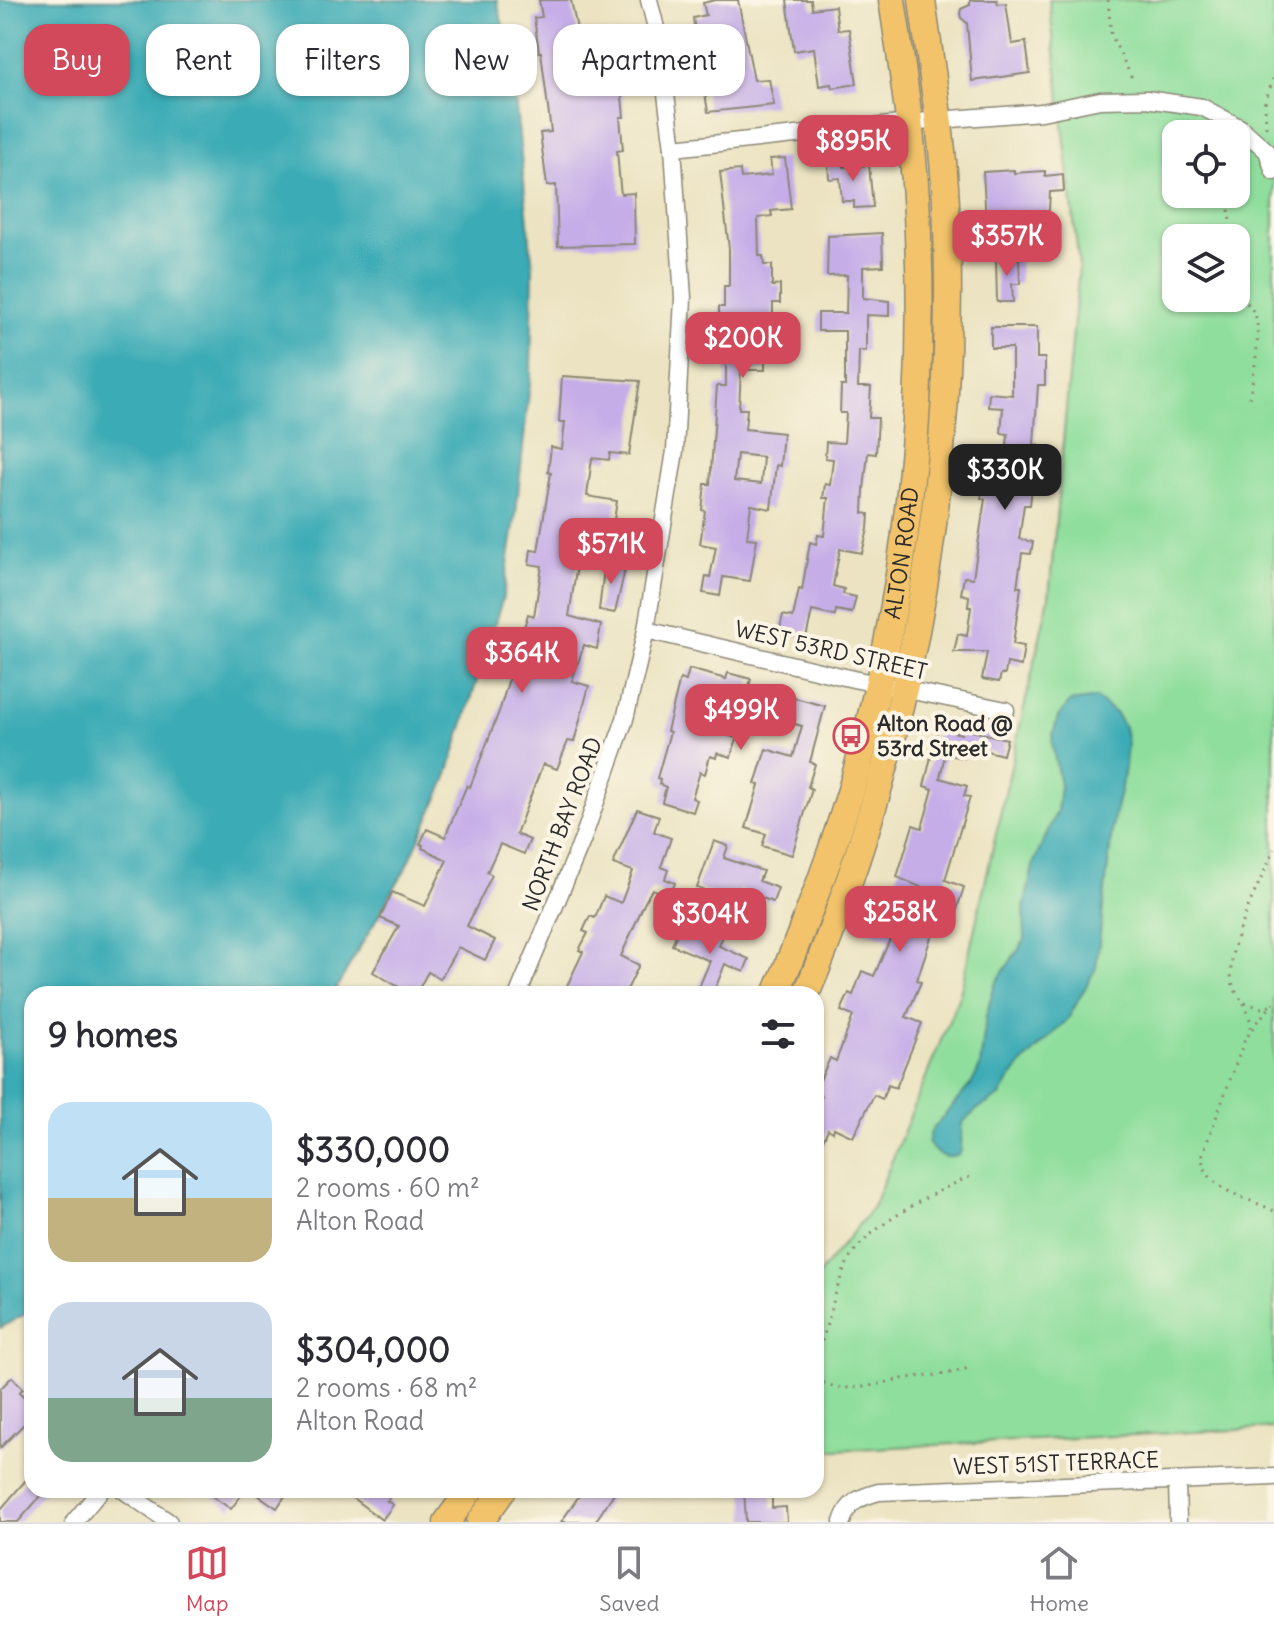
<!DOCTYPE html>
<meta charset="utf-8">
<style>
:root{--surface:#fff;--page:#f7f7f7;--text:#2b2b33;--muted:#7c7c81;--line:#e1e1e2;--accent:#d1495b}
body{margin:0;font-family:Delius,sans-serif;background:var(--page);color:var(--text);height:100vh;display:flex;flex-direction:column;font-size:30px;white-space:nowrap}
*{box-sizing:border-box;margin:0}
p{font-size:26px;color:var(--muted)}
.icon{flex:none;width:44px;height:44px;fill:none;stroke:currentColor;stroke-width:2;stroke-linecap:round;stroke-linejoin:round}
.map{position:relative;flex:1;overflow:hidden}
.side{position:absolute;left:24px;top:986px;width:800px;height:512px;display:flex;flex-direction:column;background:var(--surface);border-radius:24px;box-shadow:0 2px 6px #0004}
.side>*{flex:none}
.top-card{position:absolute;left:24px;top:24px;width:800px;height:72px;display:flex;gap:16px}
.tools{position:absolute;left:1162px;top:120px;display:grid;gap:16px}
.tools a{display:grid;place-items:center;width:88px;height:88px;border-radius:16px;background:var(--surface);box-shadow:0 2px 6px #0004;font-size:40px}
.price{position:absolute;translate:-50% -68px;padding:0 18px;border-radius:16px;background:var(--accent);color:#fff;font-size:26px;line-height:52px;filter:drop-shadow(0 2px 4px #0008)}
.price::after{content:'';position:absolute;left:50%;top:48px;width:24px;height:18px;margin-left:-12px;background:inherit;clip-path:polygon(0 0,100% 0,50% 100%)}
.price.on{background:#222;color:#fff}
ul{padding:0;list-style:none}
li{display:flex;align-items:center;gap:24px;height:200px;padding:0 24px}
li span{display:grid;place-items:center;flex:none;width:224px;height:160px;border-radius:24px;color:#555}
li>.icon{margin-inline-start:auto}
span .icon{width:96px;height:96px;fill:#fffc;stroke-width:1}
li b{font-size:34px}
h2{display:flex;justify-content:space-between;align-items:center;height:96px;padding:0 24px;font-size:34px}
.chip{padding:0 28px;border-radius:24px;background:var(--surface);box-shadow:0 2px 6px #0004;font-size:28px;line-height:72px}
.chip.on{background:var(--accent);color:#fff}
.tabs{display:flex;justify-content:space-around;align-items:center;height:112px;border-top:2px solid var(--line);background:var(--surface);font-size:22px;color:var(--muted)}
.tabs a{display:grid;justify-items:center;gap:4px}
.tabs .on{color:var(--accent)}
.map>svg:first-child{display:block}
.green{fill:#8fde9d;stroke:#5d8464;stroke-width:2;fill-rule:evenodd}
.water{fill:#3aabb5;stroke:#326b70;stroke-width:2}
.building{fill:#c5ade8;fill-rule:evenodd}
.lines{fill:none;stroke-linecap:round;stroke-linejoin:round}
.minor-casing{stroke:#8b8776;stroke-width:19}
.primary-casing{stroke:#8b8776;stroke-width:29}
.path{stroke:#8b8776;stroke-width:3;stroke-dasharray:2 6;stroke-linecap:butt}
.minor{stroke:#fff;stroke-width:16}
.primary{stroke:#f2c36a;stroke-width:26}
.labels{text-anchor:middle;stroke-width:8;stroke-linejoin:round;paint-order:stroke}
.street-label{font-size:22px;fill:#2b2b2b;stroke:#fcf5e5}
.poi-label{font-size:22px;font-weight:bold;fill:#2b2b2b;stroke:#fcf5e5;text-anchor:start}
</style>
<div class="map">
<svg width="1274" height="1522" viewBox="0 0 1274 1522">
<rect width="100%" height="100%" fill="#fcf5e5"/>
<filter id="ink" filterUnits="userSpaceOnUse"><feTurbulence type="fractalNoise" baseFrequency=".0125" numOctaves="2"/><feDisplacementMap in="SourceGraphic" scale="16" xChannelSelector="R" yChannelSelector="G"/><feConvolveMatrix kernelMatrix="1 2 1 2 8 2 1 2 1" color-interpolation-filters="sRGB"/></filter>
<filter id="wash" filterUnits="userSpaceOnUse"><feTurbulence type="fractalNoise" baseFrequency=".006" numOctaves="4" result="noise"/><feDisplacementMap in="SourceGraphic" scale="32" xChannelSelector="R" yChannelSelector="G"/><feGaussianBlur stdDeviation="1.8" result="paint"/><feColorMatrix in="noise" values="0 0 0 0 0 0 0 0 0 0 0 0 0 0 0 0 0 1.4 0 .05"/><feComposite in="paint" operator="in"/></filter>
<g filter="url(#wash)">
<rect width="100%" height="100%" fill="#ebe3c1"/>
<!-- green -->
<path class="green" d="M1049,0H1274V1428L816,1451V1278L873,1207L960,994L1049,597L1079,266ZM1176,134H1236V194H1176ZM1176,238H1236V298H1176Z"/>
<!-- water -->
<g class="water">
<polygon points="0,0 497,0 511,60 533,269 531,373 516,513 503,597 446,780 407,866 333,994 32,994 32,1310 0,1328"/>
<path d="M1096,698L1116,714L1124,727L1127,744L1124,774L1113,822L1096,968L1068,1019L1022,1064L1009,1080L1000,1096L979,1108L962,1123C960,1133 963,1144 960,1153C946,1162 936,1155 928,1143L931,1131L972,1083L980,1067L986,1016L995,984L1025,940L1024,907L1034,862L1057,811L1060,785L1052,743L1053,734L1058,717L1070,702Z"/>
</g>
<g id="blocks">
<!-- building -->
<g class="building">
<polygon points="539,0 571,0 578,34 584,34 585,39 616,35 624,117 620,117 623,150 617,151 620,186 621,194 634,193 635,244 558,246 556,185 547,186 540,133 551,132 541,52 539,52 534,18 542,17"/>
<polygon points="715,0 738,0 754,80 769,79 774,105 708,112 693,18 706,15 703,3"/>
<polygon points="787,0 811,0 812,9 835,6 838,30 849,29 857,84 832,88 831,84 819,86 814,48 794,51"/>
<polygon points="970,0 997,0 998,4 1006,3 1012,44 1026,42 1030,73 972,81 967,23 961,18 960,14 961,9 970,5"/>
<path d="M785,158L791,209L771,211L772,216L758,218L759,256H763L764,265H772V286L780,285V303H773V316L765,317V370H741L739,409H747L745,429L783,433L780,466L776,465L771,509L751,505L747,538L757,539L750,581L723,577L720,596L703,593L706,576L710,577L716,547L700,544L705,511L702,510L705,484H710L717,386H726V347H722V321H719V307H724V286H729V249L720,172L740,170L741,178L772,175L770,159ZM737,454L763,457L761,484L734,481Z"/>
<polygon points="844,159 844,167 869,165 873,207 854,208 854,201 842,201 840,178 829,179 828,160"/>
<polygon points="1014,170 1014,173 1045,171 1045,176 1063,174 1064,191 1050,192 1049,210 1041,219 1033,219 1034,242 1021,242 1022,246 1006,247 1006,240 997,232 996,220 986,221 983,172"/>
<polygon points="882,233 883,266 863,267 863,298 889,301 889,316 866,315 866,351 859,351 858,387 871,387 869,418 878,418 876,454 868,453 864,489 863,513 869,514 868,529 862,553 840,549 833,586 844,589 843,594 856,597 852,613 836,610 835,616 812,611 806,638 779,632 783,615 793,617 799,589 802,590 810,542 816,544 818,535 824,536 828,498 823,498 825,484 830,485 833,459 825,458 826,442 844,443 846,413 840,413 841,386 845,386 845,331 818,331 818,313 846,313 847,275 827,276 828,236"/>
<polygon points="1019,258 1020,284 1012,284 1013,302 997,302 996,259"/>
<polygon points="991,327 1037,327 1037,358 1045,358 1045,385 1038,385 1034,444 1038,445 1038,455 1041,455 1040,471 1034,470 1030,505 1024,505 1019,539 1033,542 1031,554 1022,553 1017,587 1021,587 1013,644 1024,646 1021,666 1007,663 1005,674 1001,674 999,682 982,679 987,652 954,652 958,634 967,636 971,607 968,607 969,596 961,594 964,577 973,578 985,499 981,499 985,469 998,470 1003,457 1006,456 1008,434 1001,433 1003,408 988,407 989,393 1012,395 1012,348 991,348"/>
<polygon points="562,376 640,381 629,455 610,453 609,460 592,458 587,496 617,501 609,551 580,546 569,616 601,625 597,649 584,645 572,681 589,686 574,742 568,741 557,769 543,764 516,834 530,840 524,854 500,844 487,872 492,875 467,926 495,940 485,960 458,947 440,979 428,972 416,994 411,994 373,972 399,926 380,918 392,892 425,906 447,860 422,848 423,845 420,844 427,829 445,837 467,785 470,787 500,709 528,614 534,616 542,566 529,564 531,550 538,551 551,473 548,472 551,447 562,449 565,422 559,422"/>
<polygon points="605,562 626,565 615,613 599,610"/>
<polygon points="689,669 726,679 728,673 751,679 749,686 825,706 810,762 815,764 808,787 812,789 792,855 762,846 766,834 746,828 759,785 755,784 766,749 793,757 802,726 762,715 763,711 726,701 719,733 737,738 731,757 717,753 716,758 710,756 705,774 700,772 692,798 697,800 693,812 662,802 666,787 659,784 660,779 657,778 670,732 667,731 680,679 686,681"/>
<polygon points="938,728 961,734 963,729 1007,739 1003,755 966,746 964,758 945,754 940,778 967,786 964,796 970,797 945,880 964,887 957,909 949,906 943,924 936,922 917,980 921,982 906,1017 922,1023 896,1088 888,1085 882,1099 874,1095 853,1137 834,1128 833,1132 828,1129 816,1156 816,1119 821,1109 816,1107 822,1096 816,1093 816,1089 830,1058 836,1061 853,1016 841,1011 849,993 853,995 862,971 874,976 890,939 863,930 869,914 883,919 886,911 913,919 923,888 897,877 913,825 922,828 933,789 924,786"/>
<polygon points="637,809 659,816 654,832 671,838 661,867 668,870 665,879 675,883 670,896 652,889 644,904 621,956 639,965 625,994 563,994 583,952 579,950 588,933 583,931 590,916 595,918 604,896 621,903 633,871 613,864"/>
<polygon points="714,841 728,846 724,858 763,871 759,881 778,888 773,902 740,890 736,902 697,888"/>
<polygon points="712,927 724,933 719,946 749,959 744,972 725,964 713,994 696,994 710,961 672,945 679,928 708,936"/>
<polygon points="12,1377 23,1389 19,1392 32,1404 32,1416 0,1448 0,1389"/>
<polygon points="32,1473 32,1490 46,1490 18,1522 0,1522 0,1510"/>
<polygon points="203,1490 245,1490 231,1509"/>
<polygon points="251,1490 289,1490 277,1508"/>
<polygon points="342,1490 395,1490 387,1501 393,1505 382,1520"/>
<polygon points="583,1490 616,1490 595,1522 561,1522"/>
<polygon points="744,1490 772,1490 772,1508 786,1507 787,1522 746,1522"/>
</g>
</g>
</g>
<g filter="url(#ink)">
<use href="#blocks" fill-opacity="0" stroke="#8b8776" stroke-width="2"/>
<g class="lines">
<defs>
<g id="minor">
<polyline points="673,148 938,120 1042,112 1100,100 1146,99 1202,107 1241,128 1267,151 1274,172"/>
<polyline points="646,630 853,679 1006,710"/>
<polyline points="518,994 582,841 625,719 646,630 675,451 683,298 673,148 659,40 649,0"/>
<polyline points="1177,1481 1178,1522"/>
<polyline points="123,1490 169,1522"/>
<polyline points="74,1522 101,1490"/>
<path d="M842,1522C848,1502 860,1497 879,1492L1274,1477"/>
</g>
<g id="primary">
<path id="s1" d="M776,994C804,927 830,859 851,790C907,599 929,396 916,198C912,131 902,66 892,0"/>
<path d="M806,994C826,950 841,904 857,858C927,647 956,426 946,204C943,136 931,68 922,0"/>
<polyline points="447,1522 470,1490"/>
<polyline points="480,1522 503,1490"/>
</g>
</defs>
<!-- minor casing -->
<use href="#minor" class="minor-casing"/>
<!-- primary casing -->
<use href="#primary" class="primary-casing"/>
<!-- path -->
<g class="path">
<polyline points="1108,0 1111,35 1134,82"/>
<polyline points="1266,127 1265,102 1274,77"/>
<polyline points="1228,194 1231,238"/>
<path d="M1236,282C1240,301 1249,301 1255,315C1262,331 1253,380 1249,398"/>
<polyline points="1244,1003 1250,1020 1250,1030"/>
<path d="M1274,1003L1255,1024L1244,1042L1202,1156C1204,1191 1248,1197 1274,1211"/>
<path d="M1270,1006L1262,1008L1244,1003C1239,997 1233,989 1232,981C1224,944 1261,884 1274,849"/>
<path d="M816,1356C830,1324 834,1285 851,1256C870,1225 942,1187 975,1175"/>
<path d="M816,1379C846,1397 876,1383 907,1378C928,1375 947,1376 968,1368"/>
</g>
<!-- minor -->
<use href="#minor" class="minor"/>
<!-- primary -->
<use href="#primary" class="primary"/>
</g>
</g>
<!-- icons -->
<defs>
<symbol id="bus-ring" viewBox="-11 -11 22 22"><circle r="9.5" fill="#fcf5e5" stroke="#d1495b" stroke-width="1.5"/><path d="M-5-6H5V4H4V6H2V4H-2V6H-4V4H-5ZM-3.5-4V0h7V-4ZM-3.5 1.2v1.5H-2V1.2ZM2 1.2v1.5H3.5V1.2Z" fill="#d1495b"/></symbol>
</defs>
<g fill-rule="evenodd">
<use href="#bus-ring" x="831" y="716" width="40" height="40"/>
</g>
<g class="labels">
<!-- street labels -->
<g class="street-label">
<text dy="8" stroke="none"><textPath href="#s1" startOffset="460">ALTON ROAD</textPath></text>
<text transform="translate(831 650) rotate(13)" y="8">WEST 53RD STREET</text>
<text transform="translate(562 824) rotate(-69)" y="8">NORTH BAY ROAD</text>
<text transform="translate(1056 1463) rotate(-2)" y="8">WEST 51ST TERRACE</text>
</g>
<!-- poi labels -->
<g class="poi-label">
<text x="877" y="731">Alton Road @<tspan x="877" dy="25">53rd Street</tspan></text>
</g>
</g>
</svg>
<div class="tools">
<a><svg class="icon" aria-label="locate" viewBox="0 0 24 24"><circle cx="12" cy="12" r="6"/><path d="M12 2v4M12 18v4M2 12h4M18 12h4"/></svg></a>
<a><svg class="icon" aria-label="layers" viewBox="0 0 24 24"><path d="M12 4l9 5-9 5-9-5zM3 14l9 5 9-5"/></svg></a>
</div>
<b class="price" style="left:853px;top:183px">$895K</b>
<b class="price" style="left:1007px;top:278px">$357K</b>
<b class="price" style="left:743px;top:380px">$200K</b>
<b class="price on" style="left:1005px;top:512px">$330K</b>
<b class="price" style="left:611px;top:586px">$571K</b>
<b class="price" style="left:522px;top:695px">$364K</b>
<b class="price" style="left:741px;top:752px">$499K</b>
<b class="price" style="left:900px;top:954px">$258K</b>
<b class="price" style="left:710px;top:956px">$304K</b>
<div class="top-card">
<a class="chip on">Buy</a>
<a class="chip">Rent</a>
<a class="chip">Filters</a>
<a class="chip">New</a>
<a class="chip">Apartment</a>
</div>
<section class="side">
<h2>9 homes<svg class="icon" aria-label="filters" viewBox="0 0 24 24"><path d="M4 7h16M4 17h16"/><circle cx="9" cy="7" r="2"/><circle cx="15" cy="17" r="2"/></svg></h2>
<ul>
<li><span style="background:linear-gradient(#bfe0f5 60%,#c2b280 0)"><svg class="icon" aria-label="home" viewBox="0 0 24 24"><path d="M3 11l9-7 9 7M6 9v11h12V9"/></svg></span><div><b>$330,000</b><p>2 rooms · 60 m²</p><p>Alton Road</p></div></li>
<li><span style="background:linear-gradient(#c9d6e8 60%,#7fa58c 0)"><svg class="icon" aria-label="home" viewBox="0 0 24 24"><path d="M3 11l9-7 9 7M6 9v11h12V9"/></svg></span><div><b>$304,000</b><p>2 rooms · 68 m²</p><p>Alton Road</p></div></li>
</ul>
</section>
</div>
<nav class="tabs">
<a class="on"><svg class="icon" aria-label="map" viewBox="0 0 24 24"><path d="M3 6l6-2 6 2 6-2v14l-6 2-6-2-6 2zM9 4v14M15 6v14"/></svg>Map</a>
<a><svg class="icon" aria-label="saved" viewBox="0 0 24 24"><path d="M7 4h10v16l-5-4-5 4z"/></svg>Saved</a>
<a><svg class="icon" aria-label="home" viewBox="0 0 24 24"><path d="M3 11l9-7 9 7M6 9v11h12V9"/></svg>Home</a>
</nav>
